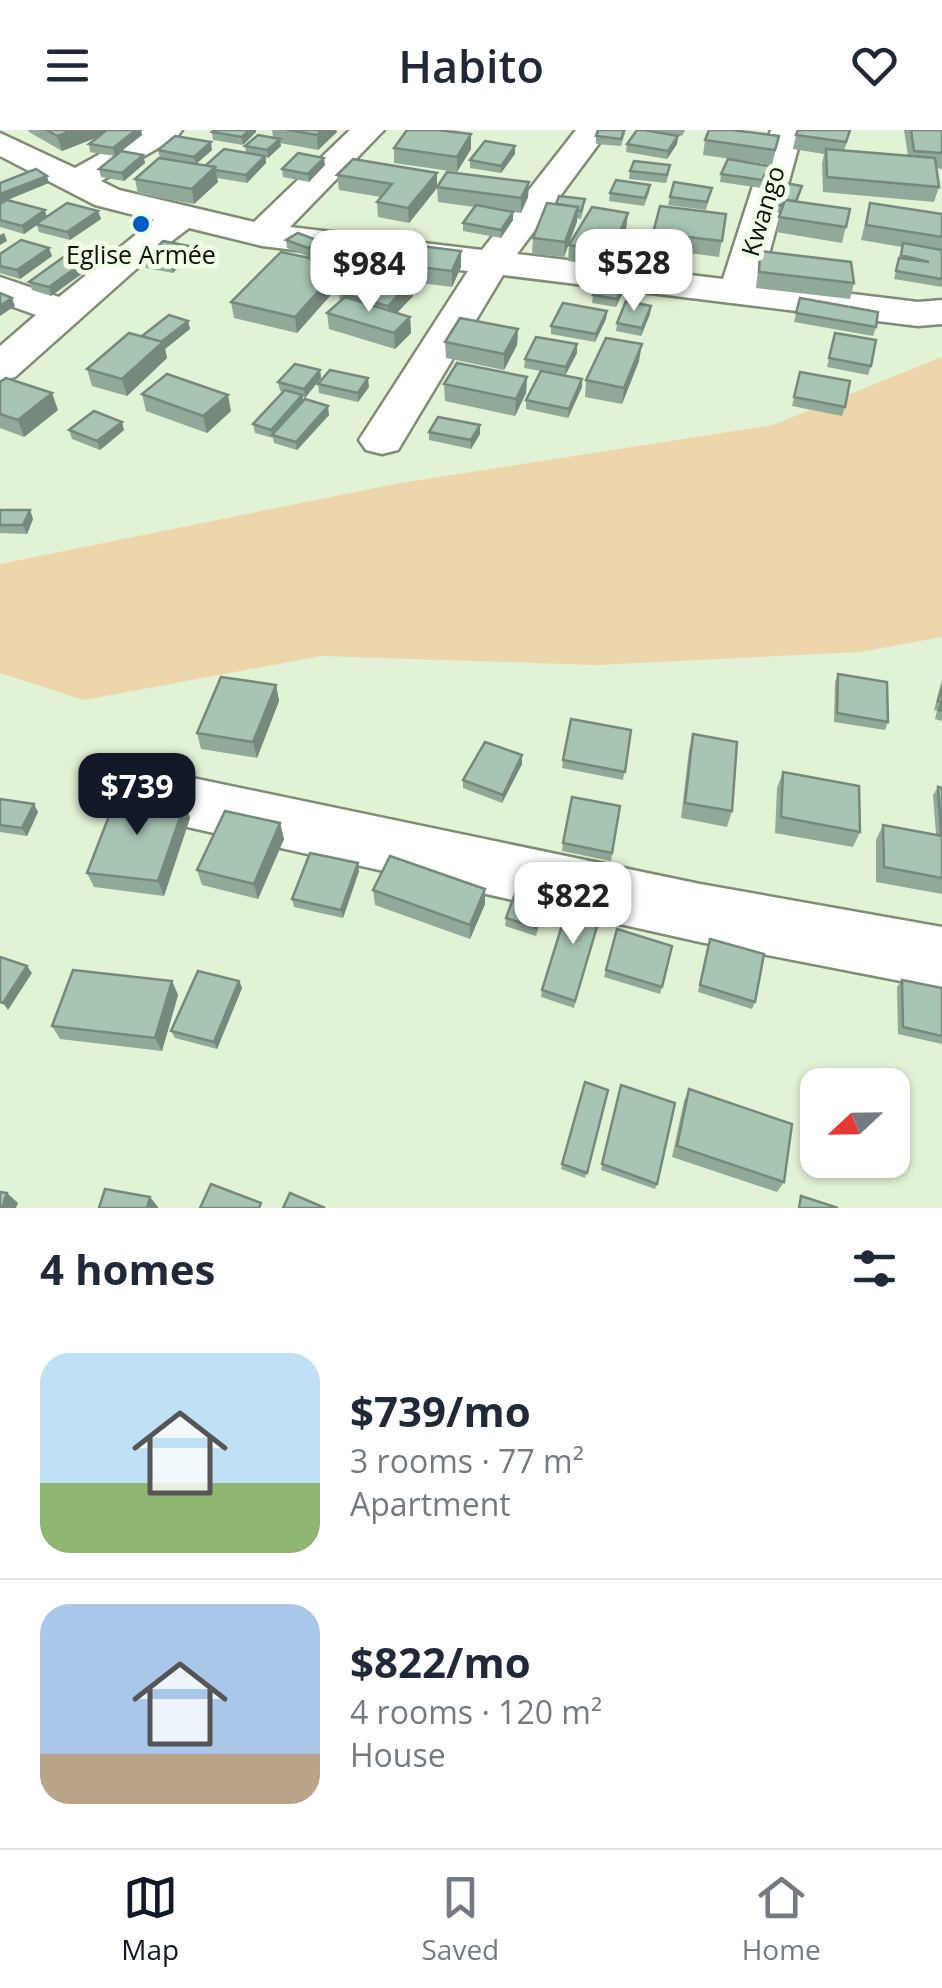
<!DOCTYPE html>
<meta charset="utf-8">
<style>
:root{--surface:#fff;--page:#f2f2f3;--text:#1f2937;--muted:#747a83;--line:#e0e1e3;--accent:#111827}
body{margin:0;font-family:"Open Sans",sans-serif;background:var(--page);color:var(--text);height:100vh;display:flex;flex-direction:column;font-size:38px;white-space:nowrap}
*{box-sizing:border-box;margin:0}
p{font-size:32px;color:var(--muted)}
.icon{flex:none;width:55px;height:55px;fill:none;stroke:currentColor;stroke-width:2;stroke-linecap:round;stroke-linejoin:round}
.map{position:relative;height:1078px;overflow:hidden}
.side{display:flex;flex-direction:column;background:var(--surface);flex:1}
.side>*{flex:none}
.needle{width:65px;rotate:248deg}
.fabs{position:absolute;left:800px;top:938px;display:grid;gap:20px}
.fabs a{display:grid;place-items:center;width:110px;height:110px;border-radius:20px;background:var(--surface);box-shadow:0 2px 8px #0004;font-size:50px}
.price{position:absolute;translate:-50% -85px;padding:0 22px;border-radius:20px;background:#fff;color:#222;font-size:32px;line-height:65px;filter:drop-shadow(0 2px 5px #0008)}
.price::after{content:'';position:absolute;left:50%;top:60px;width:30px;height:22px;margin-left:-15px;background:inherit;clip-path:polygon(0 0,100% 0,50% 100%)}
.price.current{background:var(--accent);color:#fff}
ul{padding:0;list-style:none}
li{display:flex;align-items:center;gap:30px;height:250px;padding:0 40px}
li+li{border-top:2px solid var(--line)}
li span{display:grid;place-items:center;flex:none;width:280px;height:200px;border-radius:30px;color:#555}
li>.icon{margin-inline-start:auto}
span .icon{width:120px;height:120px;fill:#fffc;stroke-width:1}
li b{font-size:42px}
h2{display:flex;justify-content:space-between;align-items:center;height:120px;padding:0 40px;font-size:42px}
header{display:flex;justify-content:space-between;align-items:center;height:130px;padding:0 40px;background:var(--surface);font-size:45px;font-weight:600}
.tabs{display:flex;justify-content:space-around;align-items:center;height:140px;border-top:2px solid var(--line);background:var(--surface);font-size:28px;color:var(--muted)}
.tabs a{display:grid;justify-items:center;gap:5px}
.tabs .current{color:var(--accent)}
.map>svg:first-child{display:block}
.green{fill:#edd5ac}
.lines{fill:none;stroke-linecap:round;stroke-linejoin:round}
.minor-casing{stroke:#7e8d73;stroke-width:5}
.minor{fill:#fff;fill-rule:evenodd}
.wall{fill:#90a999}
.shaded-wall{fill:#758a7d}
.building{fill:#a7c5b2;stroke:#758a7d;stroke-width:2.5}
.poi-dot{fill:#005bc4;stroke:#f1fee7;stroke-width:4}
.labels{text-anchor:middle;stroke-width:10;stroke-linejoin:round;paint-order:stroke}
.far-street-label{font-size:25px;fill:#0b1107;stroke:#f1fee7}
.far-poi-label{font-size:25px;fill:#0b1107;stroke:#f1fee7}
</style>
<header><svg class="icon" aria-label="menu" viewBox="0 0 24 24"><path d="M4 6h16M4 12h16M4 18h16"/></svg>Habito<svg class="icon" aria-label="heart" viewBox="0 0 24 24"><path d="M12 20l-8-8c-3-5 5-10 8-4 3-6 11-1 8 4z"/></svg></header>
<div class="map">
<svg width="942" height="1078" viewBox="0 0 942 1078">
<rect width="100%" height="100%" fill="#e2f2d5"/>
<!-- green -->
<polygon class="green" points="942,227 942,507 860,522 597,535 321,526 84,570 0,543 0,434 400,353 773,295"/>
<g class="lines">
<defs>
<g id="minor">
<polygon points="143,0 182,0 177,7 101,51 119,60 254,92 350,0 384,0 290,97 482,120 576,0 609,0 517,124 723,149 771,0 803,0 761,153 918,172 942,170 942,194 918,196 503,145 398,320 382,324 366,320 359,310 468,141 262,116 189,98 143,133 15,247 0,251 0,216 36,185 0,172 0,147 59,167 154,90 95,75 0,26 0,3 75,38"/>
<polygon points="183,646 700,754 942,797 942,859 700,812 183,696 162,689 153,671 162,653"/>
</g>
</defs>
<!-- minor casing -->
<use href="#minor" class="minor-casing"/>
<!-- minor -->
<use href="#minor" class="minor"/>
</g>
<!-- wall -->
<g class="wall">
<polygon points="28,0 141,0 142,5 115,26 90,22 89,14 98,7 62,21 29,2"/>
<polygon points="214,0 256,0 256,2 243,15 213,10 212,2"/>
<polygon points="272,0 336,0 337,2 318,20 280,13 281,16 268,28 266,27 266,33 247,53 217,48 218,52 194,74 138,64 135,49 160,28 158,20 212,20 196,34 205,36 246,22 245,16 273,7"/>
<polygon points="626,0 621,16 596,14 596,6"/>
<polygon points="649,0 685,0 682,6 669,4 678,6 677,14 667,29 626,22 627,14"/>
<polygon points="851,0 844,21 908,26 904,0 942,0 942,39 936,38 939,57 934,72 823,62 822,34 824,24 793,19 796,5"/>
<polygon points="752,3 779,6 772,35 703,25 705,10"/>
<polygon points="515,16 515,24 501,43 470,38 470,30"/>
<polygon points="394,18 471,19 457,42 394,33"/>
<polygon points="143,25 145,33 124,51 101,47 99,39"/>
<polygon points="325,35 309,52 283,47 282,39"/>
<polygon points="630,41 669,43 666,53 629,49"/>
<polygon points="721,44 767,44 761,58 720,52"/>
<polygon points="337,45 437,58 409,93 378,87 377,72 381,67 339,60"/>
<polygon points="529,52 528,67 521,83 513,82 513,90 501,108 463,101 463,93 474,77 438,72 437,57"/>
<polygon points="49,53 8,70 47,87 98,81 101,89 70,110 39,102 37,95 24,104 0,97 0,74 6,71"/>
<polygon points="650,55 649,63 644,76 609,71 610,63"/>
<polygon points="802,56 798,71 850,79 842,113 776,102 781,83 769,81 770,73"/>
<polygon points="712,58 706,80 668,75 670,67"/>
<polygon points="547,73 584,77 581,89 577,88 564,127 532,124 533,108"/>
<polygon points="870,73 942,84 942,157 894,149 902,117 861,110"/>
<polygon points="628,83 626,99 610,137 568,131 569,115"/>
<polygon points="726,84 719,127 651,118 653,103"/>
<polygon points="286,110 320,119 309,127 287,118"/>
<polygon points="189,116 191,124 173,143 146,138 144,130"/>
<polygon points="461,121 461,137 452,157 413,152 413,166 397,183 410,187 411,203 395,219 329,199 327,183 340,172 339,163 362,140 361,130"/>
<polygon points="760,121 854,153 850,169 756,158"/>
<polygon points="0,124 52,126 20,149 0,143"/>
<polygon points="84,132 87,140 51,166 32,160 29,152"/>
<polygon points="342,135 344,150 297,203 234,188 231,172"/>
<polygon points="624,153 623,162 616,177 592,173 593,165"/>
<polygon points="800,168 876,197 873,206 794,192"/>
<polygon points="607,181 606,189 595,212 551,204 551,196"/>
<polygon points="650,184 641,206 616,201 617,193"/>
<polygon points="188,191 190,199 165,219 167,228 127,266 92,256 87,239 142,206"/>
<polygon points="518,199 517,215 504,240 446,228 445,212"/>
<polygon points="835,203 871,236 868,245 827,237"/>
<polygon points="577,214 577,223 565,245 582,249 582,257 568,288 526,279 526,270 541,241 524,238 525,229"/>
<polygon points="639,231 622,274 585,267 586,250"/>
<polygon points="320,240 321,248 305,268 303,267 303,272 329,285 297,320 274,313 273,308 255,303 253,294 283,262 280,261 278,252"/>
<polygon points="800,242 845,277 842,286 792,276"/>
<polygon points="527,247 526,263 515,286 445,271 444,254"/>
<polygon points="0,252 58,280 24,307 0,298"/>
<polygon points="318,254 369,257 358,272 319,263"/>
<polygon points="142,264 231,281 207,303 146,281"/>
<polygon points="69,300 124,300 100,320 72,309"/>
<polygon points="429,302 480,304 471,319 429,310"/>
<polygon points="0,380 30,380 33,389 27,404 0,403"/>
<polygon points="838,544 888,592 885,600 834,592 835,552"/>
<polygon points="942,550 942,591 935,589 937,581 934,580"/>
<polygon points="276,555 279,571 257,628 201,619 197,603"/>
<polygon points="631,600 623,650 562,638 563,630"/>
<polygon points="693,604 732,681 727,697 681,688 689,620"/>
<polygon points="522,625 522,634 502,673 463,658 463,650"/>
<polygon points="783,642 860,702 853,717 775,703 777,658"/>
<polygon points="938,657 942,658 942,764 876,752 876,710 883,695 936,704 933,665"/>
<polygon points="0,669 38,682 27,706 0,702"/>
<polygon points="185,673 190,688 164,766 94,757 87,743"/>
<polygon points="620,676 611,731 562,721 563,713"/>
<polygon points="280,693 284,709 258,769 202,755 197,740"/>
<polygon points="359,741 343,788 294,777 292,769"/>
<polygon points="373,760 485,774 470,809 375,775"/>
<polygon points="546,773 536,806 505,796 506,788"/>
<polygon points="602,780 574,878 541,867 542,860"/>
<polygon points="617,799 662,857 660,864 604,847"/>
<polygon points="710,809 755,872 752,879 698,862"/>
<polygon points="902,850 942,858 942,914 898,904 897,857"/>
<polygon points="172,851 178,865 162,921 60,909 52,896"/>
<polygon points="239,851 242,858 217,919 175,908 171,901"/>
<polygon points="621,955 657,1054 655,1059 601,1040"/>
<polygon points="689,959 784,1052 777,1062 672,1027 684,971"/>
<polygon points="608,960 585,1048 561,1039 562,1034"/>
</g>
<!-- shaded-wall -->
<g class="shaded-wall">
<polygon points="74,0 116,0 62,21 57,6"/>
<polygon points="136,0 141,0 142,5 115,26 113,18"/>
<polygon points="249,0 256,0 256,2 243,15 242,7"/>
<polygon points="322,0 336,0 337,2 318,20 317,5"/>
<polygon points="471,4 471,19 457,42 457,27"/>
<polygon points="678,6 677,14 667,29 668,21"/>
<polygon points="280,9 281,16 268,28 267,20"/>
<polygon points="211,12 212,20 196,34 194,27"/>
<polygon points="515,16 515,24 501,43 501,36"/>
<polygon points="143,25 145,33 124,51 122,43"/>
<polygon points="265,26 266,33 247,53 246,45"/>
<polygon points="324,28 325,35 309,52 308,44"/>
<polygon points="215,37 218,52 194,74 192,59"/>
<polygon points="437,43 437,58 409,93 408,78"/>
<polygon points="47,46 49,53 0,73 0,64"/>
<polygon points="529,52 528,67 521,83 521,68"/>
<polygon points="578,77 577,92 564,127 565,112"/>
<polygon points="45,80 47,88 24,104 22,96"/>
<polygon points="98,81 101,89 70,110 67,102"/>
<polygon points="513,82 513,90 501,108 501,100"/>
<polygon points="628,83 626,99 610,137 611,122"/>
<polygon points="4,103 7,111 0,115 0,105"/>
<polygon points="319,111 320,119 309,127 308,118"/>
<polygon points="189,116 191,124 173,143 171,135"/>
<polygon points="49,118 52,126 20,149 17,140"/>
<polygon points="461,121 461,137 452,157 452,141"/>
<polygon points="84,132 87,140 51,166 49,157"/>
<polygon points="342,135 344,150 297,203 295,187"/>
<polygon points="413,150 413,166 389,191 388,176"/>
<polygon points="624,153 623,162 616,177 617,169"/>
<polygon points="12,168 15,176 0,186 0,176"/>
<polygon points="651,176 650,184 641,206 642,198"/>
<polygon points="607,181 606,189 595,212 596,204"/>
<polygon points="410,187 411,203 395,219 394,203"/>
<polygon points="188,191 190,199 165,219 167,228 127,266 122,249 159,214"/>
<polygon points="518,199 517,215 504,240 504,224"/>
<polygon points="577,214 577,223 565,246 566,237"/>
<polygon points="642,214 639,231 622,274 624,258"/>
<polygon points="320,240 321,248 305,268 304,259"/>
<polygon points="527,247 526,263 515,286 516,269"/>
<polygon points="368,248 369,257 358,272 358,263"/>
<polygon points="582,249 582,257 568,288 569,279"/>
<polygon points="52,263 58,280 24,307 18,290"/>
<polygon points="228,265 231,281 207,303 203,286"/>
<polygon points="302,265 304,274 272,305 273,308 271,300"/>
<polygon points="328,276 329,285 297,320 296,312"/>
<polygon points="122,292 124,300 100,320 97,311"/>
<polygon points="480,295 480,304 471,319 471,310"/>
<polygon points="30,380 33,389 27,404 23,395"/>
<polygon points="276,555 279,571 257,628 253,612"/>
<polygon points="522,625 522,634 502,673 503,665"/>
<polygon points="185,673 190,688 164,766 158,751"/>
<polygon points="34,674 38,682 27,706 22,698"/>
<polygon points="280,693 284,709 258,769 254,754"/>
<polygon points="358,733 359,741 343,788 341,780"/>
<polygon points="485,759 485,774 470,809 470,795"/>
<polygon points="27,836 32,843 8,880 3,873"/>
<polygon points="172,851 178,865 162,921 155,908"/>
<polygon points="239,851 242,858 217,919 214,912"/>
<polygon points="7,1063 18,1073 16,1078 2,1078"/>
<polygon points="150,1067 158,1077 158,1078 147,1078"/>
</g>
<!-- building -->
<g class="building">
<polygon points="47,0 74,0 57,6"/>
<polygon points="107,0 136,0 113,18 89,14"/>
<polygon points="214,0 249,0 242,7 212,2"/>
<polygon points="287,0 322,0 317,5"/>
<polygon points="407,0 437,0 471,4 457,27 394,18"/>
<polygon points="598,0 624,0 621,9 596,6"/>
<polygon points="637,0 644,0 678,6 668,21 627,14"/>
<polygon points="709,0 732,0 779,6 775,20 705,10"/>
<polygon points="798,0 850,0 846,12 796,5"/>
<polygon points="911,0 942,0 942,23 914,21"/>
<polygon points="258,5 280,9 267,20 245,16"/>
<polygon points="175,6 211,12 194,27 158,20"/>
<polygon points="485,11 515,16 501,36 470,30"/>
<polygon points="224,19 265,26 246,45 215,40 215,37 205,36"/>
<polygon points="826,19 935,28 939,57 827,47"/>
<polygon points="121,21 143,25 122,43 99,39"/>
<polygon points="298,23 324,28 308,44 282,39"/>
<polygon points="159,28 215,37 192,59 135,49"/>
<polygon points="353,29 437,43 408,78 377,72 392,54 337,45"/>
<polygon points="728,29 769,36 762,50 721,44"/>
<polygon points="634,31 670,35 667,45 630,41"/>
<polygon points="36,39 47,46 0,64 0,53"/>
<polygon points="447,42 529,52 521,68 437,57"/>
<polygon points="616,50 650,55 645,68 610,63"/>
<polygon points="674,52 712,58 707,72 670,67"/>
<polygon points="779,52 802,56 796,71 785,70 783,75 770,73"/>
<polygon points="559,66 585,69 581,81 577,80 578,77 556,74"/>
<polygon points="7,70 45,80 22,96 0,90 0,74"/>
<polygon points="785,70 850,79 846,97 779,87"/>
<polygon points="67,73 98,81 67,102 36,94"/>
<polygon points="547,73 578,77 565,112 533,108"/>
<polygon points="870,73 942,84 942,107 866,95"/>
<polygon points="476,75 513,82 501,100 463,93"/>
<polygon points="660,76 726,84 722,111 653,103"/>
<polygon points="592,77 628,83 611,122 569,115"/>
<polygon points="298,103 319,111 308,118 286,110"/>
<polygon points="21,110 49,118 17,140 0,136 0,124"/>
<polygon points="373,110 461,121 452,141 361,130"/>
<polygon points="163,111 189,116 171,135 144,130"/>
<polygon points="903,113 942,120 942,149 896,141 899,128 929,132 901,125"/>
<polygon points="760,121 851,132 854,153 759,142"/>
<polygon points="281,122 342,135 295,187 231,172"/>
<polygon points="65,126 84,132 49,157 29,152"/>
<polygon points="364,138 413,150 388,176 339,163"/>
<polygon points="601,149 624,153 617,169 593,165"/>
<polygon points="0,163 12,168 0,176"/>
<polygon points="345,167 410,187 394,203 327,183"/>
<polygon points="800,168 878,182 876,197 796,183"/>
<polygon points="626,171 651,176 642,198 617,193"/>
<polygon points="563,173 607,181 596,204 551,196"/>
<polygon points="169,185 188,191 161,212 142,206"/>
<polygon points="460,188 518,199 504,224 445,212"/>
<polygon points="129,203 163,212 122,249 87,239"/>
<polygon points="835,203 876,210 871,236 829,228"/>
<polygon points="536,207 577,214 566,237 525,229"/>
<polygon points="606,208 642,214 624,258 586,250"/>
<polygon points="457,233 527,247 516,269 444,254"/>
<polygon points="295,234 320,240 304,259 278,252"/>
<polygon points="330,240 368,248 358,263 318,254"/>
<polygon points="541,241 582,249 569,279 526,270"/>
<polygon points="800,242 850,251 845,277 794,267"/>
<polygon points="167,244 228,265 203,286 142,264"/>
<polygon points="6,248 52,263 18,290 0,284 0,252"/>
<polygon points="285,260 302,265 271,300 253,294"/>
<polygon points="305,269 328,276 296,312 272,305"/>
<polygon points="94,281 122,292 97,311 69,300"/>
<polygon points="438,287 480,295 471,310 429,302"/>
<polygon points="0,380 30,380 23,395 0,395"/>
<polygon points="838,544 887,552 888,592 837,583"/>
<polygon points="221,547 276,555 253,612 197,603"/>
<polygon points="942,556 942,581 939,580 942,572 938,571"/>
<polygon points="571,589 631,600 625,642 563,630"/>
<polygon points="693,604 737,612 732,681 685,673"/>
<polygon points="485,612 522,625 503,665 463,650"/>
<polygon points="783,642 859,656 860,702 781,687"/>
<polygon points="938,657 942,658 942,704 941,704"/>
<polygon points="117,665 185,673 158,751 87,743"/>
<polygon points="572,667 620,676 612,723 563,713"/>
<polygon points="0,669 34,674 22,698 0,695"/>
<polygon points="225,681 280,693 254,754 197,740"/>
<polygon points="883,695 942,706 942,748 884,737"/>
<polygon points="310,723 358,733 341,780 292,769"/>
<polygon points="390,726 485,759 470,795 373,760"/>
<polygon points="518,756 547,765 536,798 506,788"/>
<polygon points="572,763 604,773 575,871 542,860"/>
<polygon points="617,799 672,816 662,857 606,840"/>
<polygon points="710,809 764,824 755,872 700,855"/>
<polygon points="0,827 27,836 3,873 0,872"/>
<polygon points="73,840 172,851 155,908 52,896"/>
<polygon points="198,841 239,851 214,912 171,901"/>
<polygon points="902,850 942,858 942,906 903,897"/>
<polygon points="585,952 608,960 587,1043 562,1034"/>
<polygon points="621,955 675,973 657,1054 602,1034"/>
<polygon points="689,959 792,994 784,1052 677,1016"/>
<polygon points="211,1054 261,1073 259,1078 200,1078"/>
<polygon points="105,1059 150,1067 147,1078 99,1078"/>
<polygon points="0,1062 7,1063 2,1078 0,1078"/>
<polygon points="290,1063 325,1078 283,1078"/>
<polygon points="801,1066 838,1078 799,1078"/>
</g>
<!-- markers -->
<circle class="poi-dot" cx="141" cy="94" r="10"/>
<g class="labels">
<!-- far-street labels -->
<g class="far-street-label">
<text transform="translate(763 81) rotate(-73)" y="9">Kwango</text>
</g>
<!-- far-poi labels -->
<g class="far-poi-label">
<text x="141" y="134">Eglise Armée</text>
</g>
</g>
</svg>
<div class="fabs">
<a><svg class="needle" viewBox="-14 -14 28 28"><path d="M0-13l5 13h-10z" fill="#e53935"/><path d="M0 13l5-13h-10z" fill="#747a83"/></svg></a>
</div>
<b class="price" style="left:634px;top:184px">$528</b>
<b class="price" style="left:369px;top:185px">$984</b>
<b class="price current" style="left:137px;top:708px">$739</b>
<b class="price" style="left:573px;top:817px">$822</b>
</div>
<section class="side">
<h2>4 homes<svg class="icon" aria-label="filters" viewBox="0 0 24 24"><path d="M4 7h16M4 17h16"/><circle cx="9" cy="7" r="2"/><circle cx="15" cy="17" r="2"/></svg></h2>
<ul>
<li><span style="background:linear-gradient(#bfe0f5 65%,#8fb573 0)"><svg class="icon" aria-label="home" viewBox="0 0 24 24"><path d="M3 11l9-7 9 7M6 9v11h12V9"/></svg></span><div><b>$739/mo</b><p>3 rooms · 77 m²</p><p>Apartment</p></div></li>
<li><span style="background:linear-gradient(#a9c7e8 75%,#b9a48a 0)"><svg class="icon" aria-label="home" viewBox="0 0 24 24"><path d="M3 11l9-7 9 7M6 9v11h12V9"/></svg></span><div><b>$822/mo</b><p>4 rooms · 120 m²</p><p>House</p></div></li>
</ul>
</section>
<nav class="tabs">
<a class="current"><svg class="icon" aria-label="map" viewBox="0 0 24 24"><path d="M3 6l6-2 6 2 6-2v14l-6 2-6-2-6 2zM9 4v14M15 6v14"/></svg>Map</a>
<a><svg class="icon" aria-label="saved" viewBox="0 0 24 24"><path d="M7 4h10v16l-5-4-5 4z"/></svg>Saved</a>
<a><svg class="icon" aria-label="home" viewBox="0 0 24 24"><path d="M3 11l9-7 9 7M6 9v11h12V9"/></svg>Home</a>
</nav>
